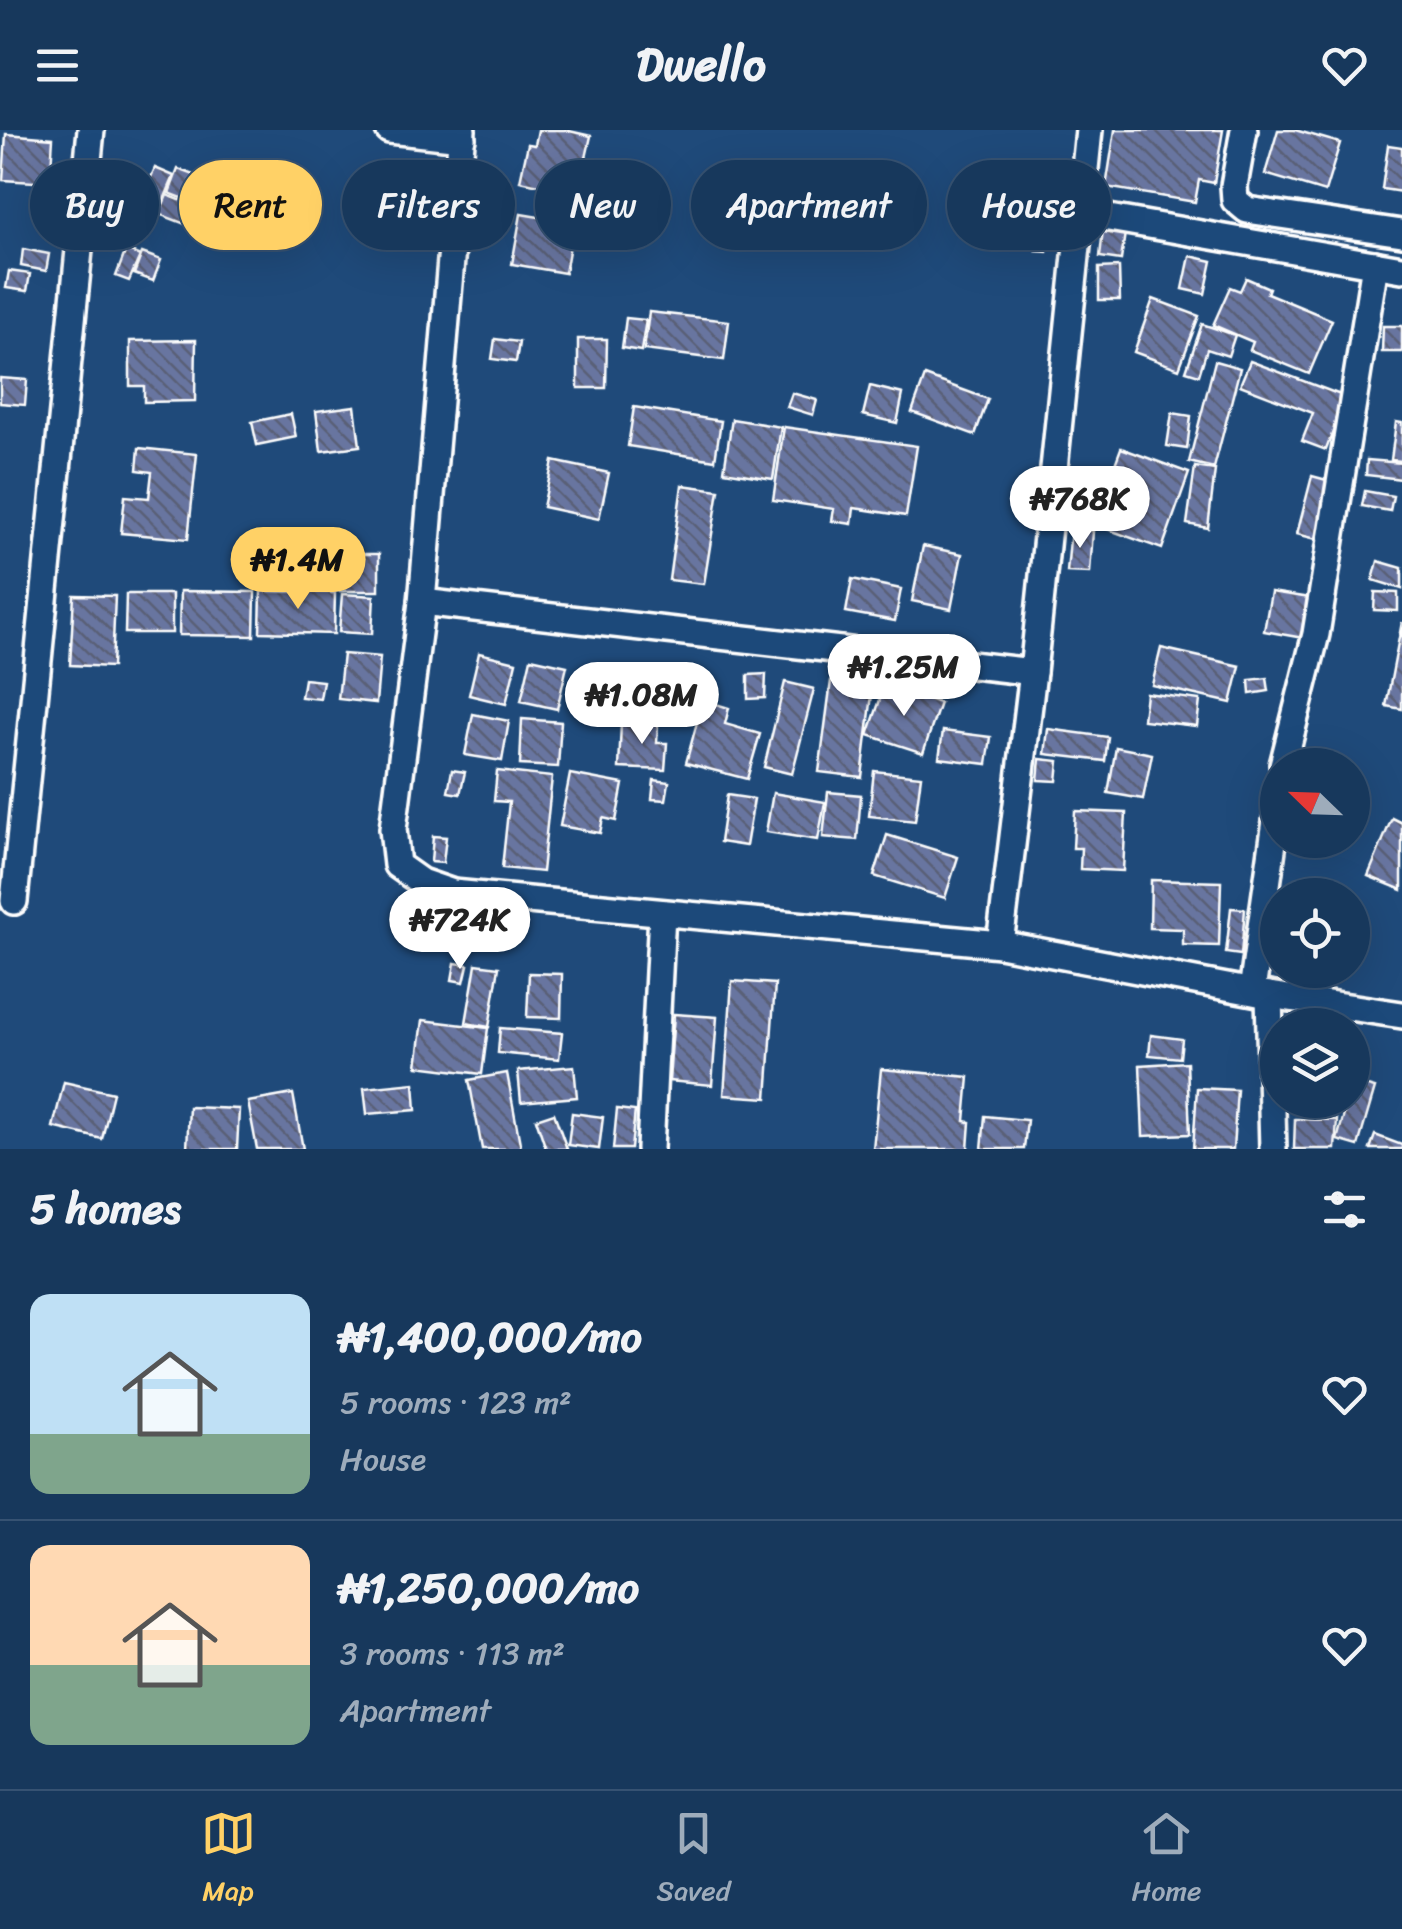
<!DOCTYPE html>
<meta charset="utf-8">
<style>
:root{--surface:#17385c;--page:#244365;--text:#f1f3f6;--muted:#9eacbb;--line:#365272;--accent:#ffd166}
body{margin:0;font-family:Sriracha,sans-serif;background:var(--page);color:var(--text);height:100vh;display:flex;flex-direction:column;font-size:38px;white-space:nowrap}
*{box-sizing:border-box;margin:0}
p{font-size:32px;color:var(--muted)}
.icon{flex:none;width:55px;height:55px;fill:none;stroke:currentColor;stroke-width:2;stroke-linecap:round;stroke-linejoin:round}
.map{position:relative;height:1019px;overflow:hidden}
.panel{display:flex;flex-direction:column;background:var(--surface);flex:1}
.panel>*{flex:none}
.hud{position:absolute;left:30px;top:30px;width:1342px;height:90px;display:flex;gap:20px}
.needle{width:65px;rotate:293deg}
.controls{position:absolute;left:1260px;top:618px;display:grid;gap:20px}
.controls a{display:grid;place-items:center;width:110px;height:110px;border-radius:50%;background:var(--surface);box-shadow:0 10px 40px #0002,0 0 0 2px var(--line);font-size:50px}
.price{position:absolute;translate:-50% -85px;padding:0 22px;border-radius:35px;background:#fff;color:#222;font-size:32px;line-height:65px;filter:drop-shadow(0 2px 5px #0008)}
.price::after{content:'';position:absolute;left:50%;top:60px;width:30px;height:22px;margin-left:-15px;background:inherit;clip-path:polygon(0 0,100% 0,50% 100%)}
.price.active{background:var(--accent);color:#111}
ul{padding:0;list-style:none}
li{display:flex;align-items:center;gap:30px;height:250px;padding:0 30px}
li+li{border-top:2px solid var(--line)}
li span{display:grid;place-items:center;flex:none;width:280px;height:200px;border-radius:20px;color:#555}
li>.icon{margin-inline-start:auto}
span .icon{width:120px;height:120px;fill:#fffc;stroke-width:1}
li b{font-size:42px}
h2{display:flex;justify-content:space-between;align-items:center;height:120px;padding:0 30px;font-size:42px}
.pill{padding:0 35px;border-radius:45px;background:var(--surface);box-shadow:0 10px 40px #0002,0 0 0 2px var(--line);font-size:35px;line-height:90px}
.pill.active{background:var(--accent);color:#111}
header{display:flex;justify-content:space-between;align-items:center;height:130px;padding:0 30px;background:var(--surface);font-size:45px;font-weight:700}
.tabs{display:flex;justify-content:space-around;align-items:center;height:140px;border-top:2px solid var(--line);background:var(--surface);font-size:28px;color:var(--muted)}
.tabs a{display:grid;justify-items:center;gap:5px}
.tabs .active{color:var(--accent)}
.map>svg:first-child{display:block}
.building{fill:url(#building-back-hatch);stroke:#fff;stroke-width:2.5}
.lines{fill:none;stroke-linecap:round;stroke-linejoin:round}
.street-casing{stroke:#fff;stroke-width:32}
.street{stroke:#1f4a7a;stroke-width:25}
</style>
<header><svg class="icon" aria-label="menu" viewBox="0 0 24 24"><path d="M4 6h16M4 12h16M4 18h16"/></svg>Dwello<svg class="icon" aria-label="heart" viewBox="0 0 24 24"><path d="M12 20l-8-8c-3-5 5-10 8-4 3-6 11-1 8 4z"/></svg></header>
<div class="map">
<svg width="1402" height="1019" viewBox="0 0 1402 1019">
<defs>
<pattern id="building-back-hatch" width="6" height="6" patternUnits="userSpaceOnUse" patternTransform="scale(2.5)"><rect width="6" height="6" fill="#6874a0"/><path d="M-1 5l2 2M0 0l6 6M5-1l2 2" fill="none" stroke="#5a6076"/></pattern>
</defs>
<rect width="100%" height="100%" fill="#1f4a7a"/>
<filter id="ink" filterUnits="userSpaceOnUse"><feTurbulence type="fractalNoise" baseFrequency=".01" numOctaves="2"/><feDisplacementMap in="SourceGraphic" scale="20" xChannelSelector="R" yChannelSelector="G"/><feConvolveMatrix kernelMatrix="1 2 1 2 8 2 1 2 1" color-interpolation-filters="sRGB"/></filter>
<g filter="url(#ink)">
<!-- building -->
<g class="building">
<polygon points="538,0 565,0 591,6 578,63 520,51 528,14 535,15"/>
<polygon points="1115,0 1223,0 1214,53 1199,50 1195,72 1106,57"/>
<polygon points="1278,0 1295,0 1340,13 1325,62 1265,44"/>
<polygon points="6,4 53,8 50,53 3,50"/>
<polygon points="1388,15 1402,17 1402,62 1382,59"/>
<polygon points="155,38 174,46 156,89 136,81"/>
<polygon points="178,39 216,53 202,90 190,86 195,73 169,63"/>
<polygon points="167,65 193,75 185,94 159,84"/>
<polygon points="521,84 574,93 565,143 512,134"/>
<polygon points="1038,98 1048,98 1047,122 1036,121"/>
<polygon points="1103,99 1125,103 1121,130 1100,127"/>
<polygon points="23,119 49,124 46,141 21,136"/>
<polygon points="126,120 140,126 129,151 116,146"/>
<polygon points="142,123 161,130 153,151 134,144"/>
<polygon points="1190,126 1212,131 1205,164 1183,159"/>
<polygon points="1119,137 1120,170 1099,170 1099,138"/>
<polygon points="9,141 30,144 27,161 6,158"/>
<polygon points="1246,148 1269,158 1267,163 1332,190 1309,244 1250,220 1253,212 1213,195 1230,157 1240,161"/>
<polygon points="1153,169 1199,186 1179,239 1134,222"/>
<polygon points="649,182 729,191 724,230 644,220"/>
<polygon points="626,188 646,190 641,221 622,218"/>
<polygon points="1202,194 1235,205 1228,226 1207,219 1199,245 1186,241"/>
<polygon points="1383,196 1402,196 1402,222 1382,222"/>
<polygon points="495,209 519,212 516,232 492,229"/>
<polygon points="578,209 607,209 606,258 578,258"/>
<polygon points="196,210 195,271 144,272 144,256 130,256 130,211"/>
<polygon points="1215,231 1240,238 1214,338 1189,332"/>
<polygon points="1250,231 1346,267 1326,320 1302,311 1313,283 1240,255"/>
<polygon points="925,246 988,269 975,305 912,282"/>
<polygon points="0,248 27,250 25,275 0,273"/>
<polygon points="870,256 903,264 897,293 863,285"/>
<polygon points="792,263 817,270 813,285 787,277"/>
<polygon points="355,276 360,316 321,321 316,281"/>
<polygon points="634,277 721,291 715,330 628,316"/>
<polygon points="1172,283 1191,286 1187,319 1167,316"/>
<polygon points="291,284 296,307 257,315 252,292"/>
<polygon points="732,289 781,297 773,349 724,341"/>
<polygon points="1396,292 1402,293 1402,331 1391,330"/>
<polygon points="784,297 917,316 906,386 854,378 852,394 832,391 834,379 773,370"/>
<polygon points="139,318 197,324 188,409 121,403 125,366 149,368 152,342 137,340"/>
<polygon points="1121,318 1189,343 1162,419 1093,394"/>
<polygon points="1367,330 1402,333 1402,349 1366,345"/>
<polygon points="553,331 609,343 599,389 543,377"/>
<polygon points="1195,337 1215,340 1208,398 1187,394"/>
<polygon points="1312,346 1330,351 1316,409 1297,404"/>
<polygon points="682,355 719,360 704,454 669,450"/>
<polygon points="1365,361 1393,366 1390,381 1362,376"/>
<polygon points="1071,399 1093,401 1090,443 1067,442"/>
<polygon points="923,416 962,424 951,479 912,471"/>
<rect x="309" y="424" width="70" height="37"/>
<polygon points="1378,431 1402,438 1402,459 1373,450"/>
<polygon points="852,449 901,459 895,491 846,482"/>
<polygon points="180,461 255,462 254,506 179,505"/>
<polygon points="261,461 335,463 334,504 260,502"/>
<polygon points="1271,462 1310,468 1303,508 1264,501"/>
<polygon points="1375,462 1398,463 1398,481 1374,480"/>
<polygon points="126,464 172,464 172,503 125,503"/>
<polygon points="342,464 374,466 372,504 339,502"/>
<polygon points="74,465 115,466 112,537 70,535"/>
<polygon points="1402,492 1402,579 1386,576"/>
<polygon points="1161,518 1240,536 1231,573 1152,555"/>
<polygon points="479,523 516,532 506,574 469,565"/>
<polygon points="343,524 380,527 376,573 338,569"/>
<polygon points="531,528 567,536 557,579 521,571"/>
<polygon points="766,544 765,568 748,569 748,545"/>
<polygon points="1267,548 1269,561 1250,564 1249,550"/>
<polygon points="304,549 323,551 320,569 301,567"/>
<polygon points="831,551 873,556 862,647 819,642"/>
<polygon points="785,552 814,559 792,644 764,637"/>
<polygon points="885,555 940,573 923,623 868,605"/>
<polygon points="1146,563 1200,570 1197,596 1143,590"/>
<polygon points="703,570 729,578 725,594 760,604 747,649 686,633"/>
<polygon points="473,584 509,591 502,631 465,625"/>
<polygon points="522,589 561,592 558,637 520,635"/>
<polygon points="621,593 658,594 657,613 667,613 665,640 619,638"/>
<polygon points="1048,599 1108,607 1105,631 1045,624"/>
<polygon points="943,601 991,607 987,634 939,628"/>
<polygon points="1116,617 1152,624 1143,669 1108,663"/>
<polygon points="1040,629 1059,631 1057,651 1038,650"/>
<polygon points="452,640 465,642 460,664 448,662"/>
<polygon points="497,641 552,647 542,742 502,738 509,672 494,671"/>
<polygon points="874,641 921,646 915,691 869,686"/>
<polygon points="570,644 623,654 616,691 603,688 600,703 560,696"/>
<polygon points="654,650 669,652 666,670 652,669"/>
<polygon points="828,662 861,665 857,710 823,707"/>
<polygon points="773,663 825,672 818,710 766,702"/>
<polygon points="727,665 754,669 746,716 720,712"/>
<polygon points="1075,681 1126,683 1123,741 1080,739 1081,718 1073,718"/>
<polygon points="1392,688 1402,693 1402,760 1368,746"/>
<polygon points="887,705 958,727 945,768 874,746"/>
<polygon points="433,706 446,707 443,733 431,732"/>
<polygon points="1151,750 1221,752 1219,816 1183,815 1183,799 1150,798"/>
<polygon points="1231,778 1245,779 1241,825 1226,823"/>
<polygon points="425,784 427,806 401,809 399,787"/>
<polygon points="455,833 468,835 464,852 452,850"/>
<polygon points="476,834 499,837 489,897 466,893"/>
<polygon points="529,843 562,844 561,888 527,887"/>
<polygon points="732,851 775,854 767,968 724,965"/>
<polygon points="674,884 717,887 712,955 669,951"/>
<polygon points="423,890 488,898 482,944 417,936"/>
<polygon points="500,898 562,903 559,929 498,923"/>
<polygon points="1151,905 1182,909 1180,928 1149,925"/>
<polygon points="1187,932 1190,1004 1143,1006 1140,935"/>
<polygon points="574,936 577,967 521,972 518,941"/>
<polygon points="881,939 969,947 965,991 970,992 968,1019 873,1019"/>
<polygon points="507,943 521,1019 482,1019 469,950"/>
<polygon points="64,952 113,963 102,1009 53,997"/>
<polygon points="1353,952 1375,958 1358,1016 1337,1010 1348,970 1352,970"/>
<polygon points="414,953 416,980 367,984 364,958"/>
<polygon points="1197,958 1237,960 1233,1019 1193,1019"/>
<polygon points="293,964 303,1019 257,1019 248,972"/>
<polygon points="1294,970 1334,970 1330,986 1292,978"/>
<polygon points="189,977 239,979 237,1019 187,1019"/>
<polygon points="617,979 635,981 631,1019 613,1019"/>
<polygon points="554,983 567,1019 546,1019 536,989"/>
<polygon points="572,983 603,987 599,1019 568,1015"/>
<polygon points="985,986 1027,990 1024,1019 982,1019"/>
<polygon points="1295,989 1337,990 1335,1019 1294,1019"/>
<polygon points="1375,1005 1402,1015 1402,1019 1370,1019"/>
</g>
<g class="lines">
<defs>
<g id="street">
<polyline points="389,0 462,8"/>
<polyline points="462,0 422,472 393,699 397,735 421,752 453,763 1000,814 1269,865 1402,885"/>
<polyline points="1244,0 1234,56 1235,70 1247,80 1402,103"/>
<polyline points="1080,83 1402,139"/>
<polyline points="422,472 1033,542"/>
<polyline points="1283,635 1316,504 1375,134"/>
<polyline points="14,771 91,0"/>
<polyline points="1000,814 1033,542 1089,0"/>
<polyline points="1252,861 1278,677"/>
<polyline points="1269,865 1273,1019"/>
<polyline points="650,1019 662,783"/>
</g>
</defs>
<!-- street casing -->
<use href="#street" class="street-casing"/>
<!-- street -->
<use href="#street" class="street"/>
</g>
</g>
</svg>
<div class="controls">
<a><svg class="needle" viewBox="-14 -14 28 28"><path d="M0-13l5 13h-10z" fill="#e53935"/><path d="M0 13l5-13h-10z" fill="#9eacbb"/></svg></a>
<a><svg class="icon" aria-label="locate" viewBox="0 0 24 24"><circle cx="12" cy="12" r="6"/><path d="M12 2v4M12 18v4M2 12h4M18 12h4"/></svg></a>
<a><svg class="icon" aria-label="layers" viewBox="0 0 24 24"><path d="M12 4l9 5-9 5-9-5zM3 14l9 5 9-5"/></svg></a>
</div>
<b class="price" style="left:1080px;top:421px">₦768K</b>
<b class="price active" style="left:298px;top:482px">₦1.4M</b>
<b class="price" style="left:904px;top:589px">₦1.25M</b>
<b class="price" style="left:642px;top:617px">₦1.08M</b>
<b class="price" style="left:460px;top:842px">₦724K</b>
<div class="hud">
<a class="pill">Buy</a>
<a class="pill active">Rent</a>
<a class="pill">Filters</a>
<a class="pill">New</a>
<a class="pill">Apartment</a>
<a class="pill">House</a>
</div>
</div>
<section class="panel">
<h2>5 homes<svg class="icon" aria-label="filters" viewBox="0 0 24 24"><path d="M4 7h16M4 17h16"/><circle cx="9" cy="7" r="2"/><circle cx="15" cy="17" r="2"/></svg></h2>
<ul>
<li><span style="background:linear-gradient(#bfe0f5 70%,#7fa58c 0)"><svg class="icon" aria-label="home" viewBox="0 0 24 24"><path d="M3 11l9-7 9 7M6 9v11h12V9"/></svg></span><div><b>₦1,400,000/mo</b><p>5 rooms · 123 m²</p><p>House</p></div><svg class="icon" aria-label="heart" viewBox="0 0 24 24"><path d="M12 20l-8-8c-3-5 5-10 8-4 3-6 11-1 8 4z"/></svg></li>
<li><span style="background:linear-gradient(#ffd9b3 60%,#7fa58c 0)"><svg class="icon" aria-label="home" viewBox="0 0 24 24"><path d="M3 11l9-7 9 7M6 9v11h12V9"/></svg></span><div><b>₦1,250,000/mo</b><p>3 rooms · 113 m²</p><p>Apartment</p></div><svg class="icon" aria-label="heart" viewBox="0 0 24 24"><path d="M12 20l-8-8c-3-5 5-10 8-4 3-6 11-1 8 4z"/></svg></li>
</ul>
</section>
<nav class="tabs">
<a class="active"><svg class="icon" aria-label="map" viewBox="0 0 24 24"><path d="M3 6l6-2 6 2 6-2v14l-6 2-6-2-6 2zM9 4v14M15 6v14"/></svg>Map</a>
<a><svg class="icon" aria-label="saved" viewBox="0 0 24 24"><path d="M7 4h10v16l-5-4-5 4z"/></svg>Saved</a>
<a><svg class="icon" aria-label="home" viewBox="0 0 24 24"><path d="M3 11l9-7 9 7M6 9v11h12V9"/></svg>Home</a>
</nav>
